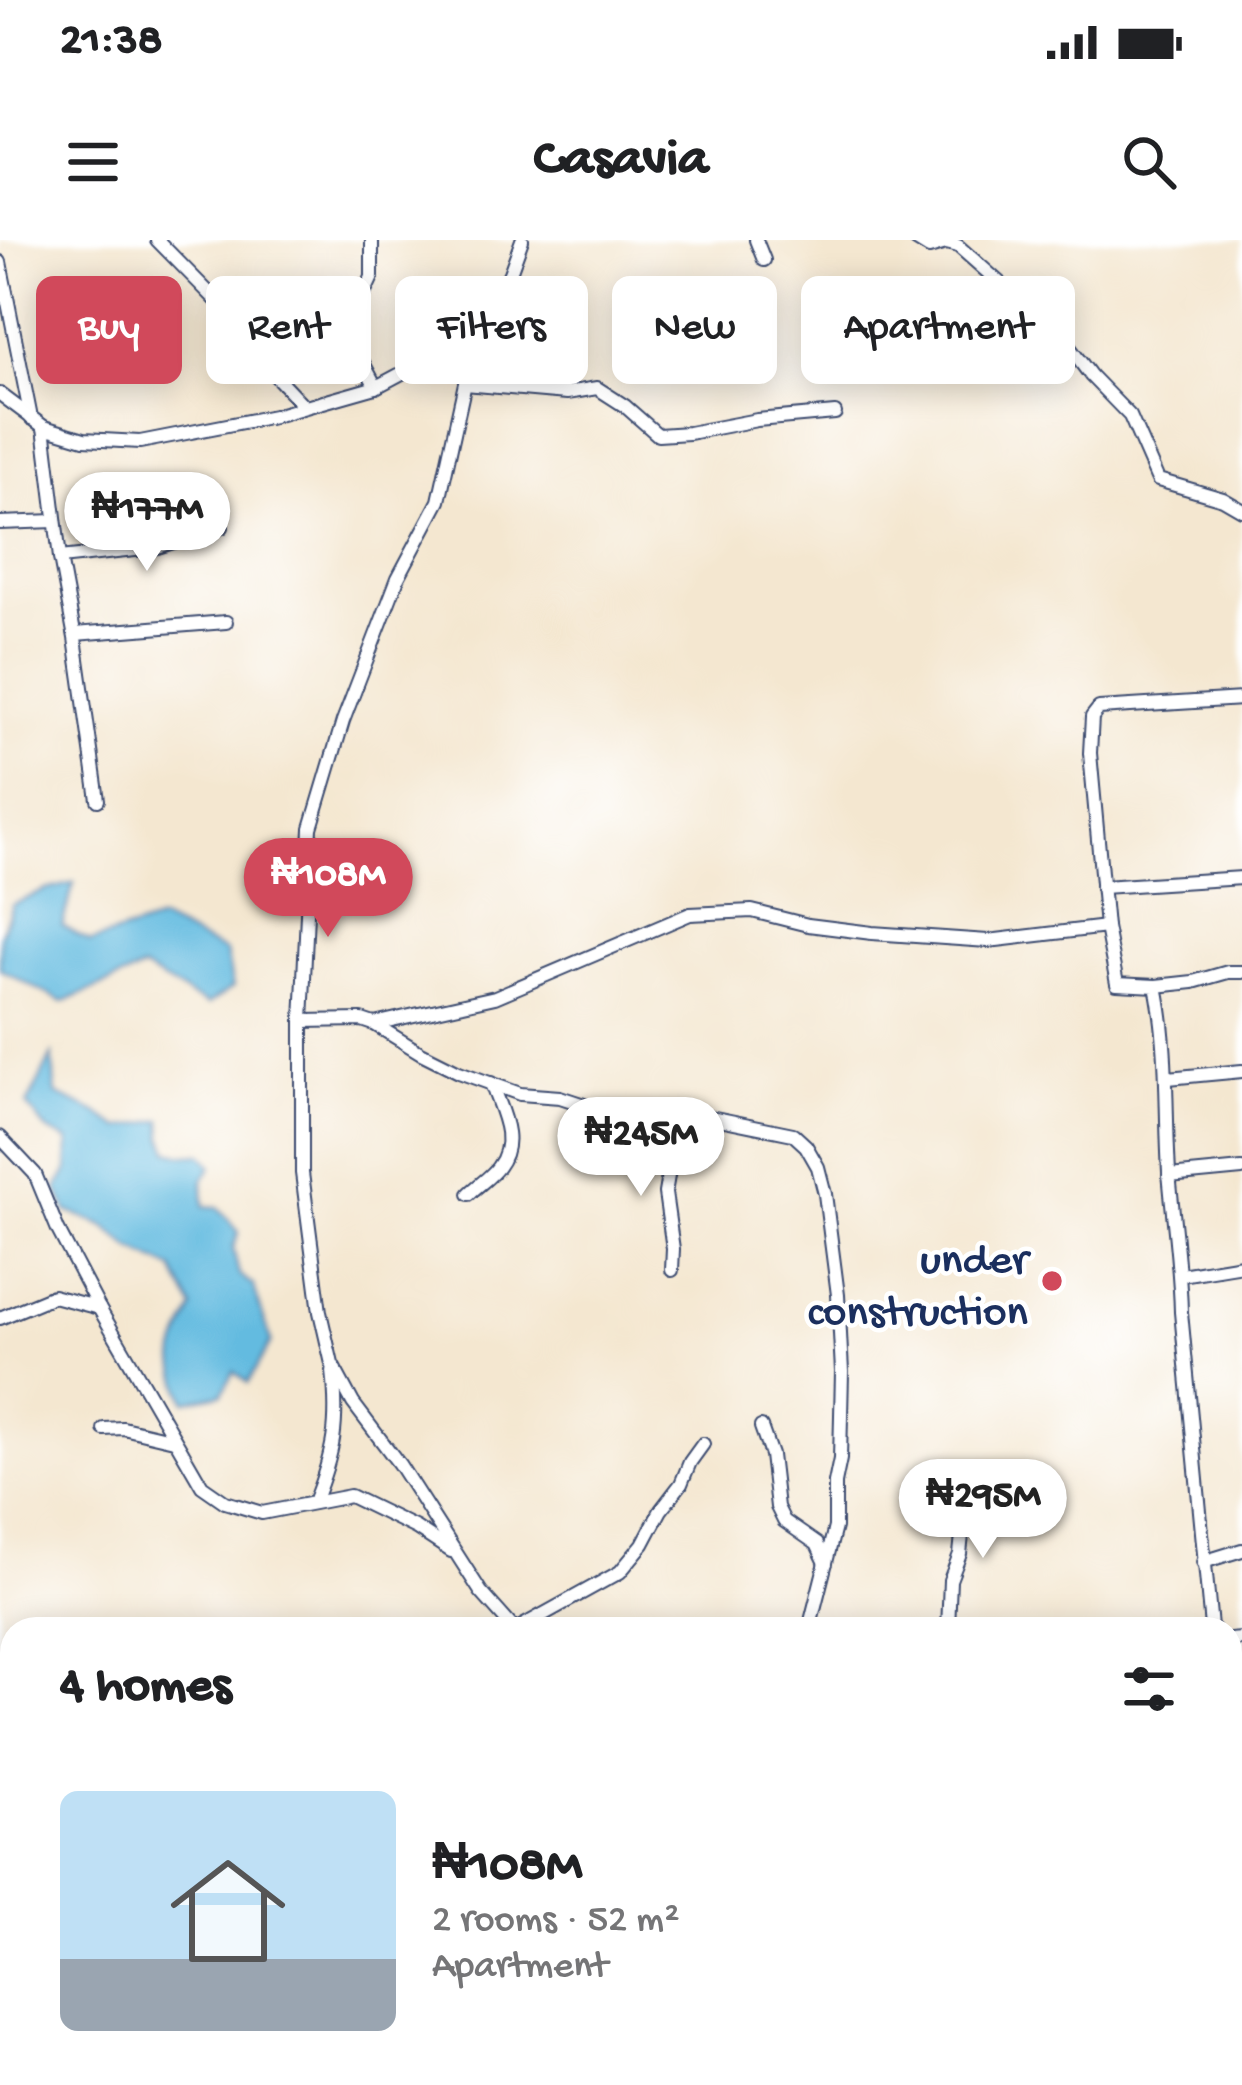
<!DOCTYPE html>
<meta charset="utf-8">
<style>
:root{--surface:#fff;--page:#f6f6f6;--text:#202124;--muted:#757577;--accent:#d1495b}
body{margin:0;font-family:"Gochi Hand",sans-serif;background:var(--page);color:var(--text);height:100vh;display:flex;flex-direction:column;font-size:45px;white-space:nowrap}
*{box-sizing:border-box;margin:0}
p{font-size:39px;color:var(--muted)}
.icon{flex:none;width:66px;height:66px;fill:none;stroke:currentColor;stroke-width:2;stroke-linecap:round;stroke-linejoin:round}
.map{position:relative;flex:1;overflow:hidden}
.details{position:absolute;left:0px;top:1377px;width:1242px;height:468px;display:flex;flex-direction:column;background:var(--surface);border-radius:36px 36px 0 0;box-shadow:0 6px 30px #0003}
.details>*{flex:none}
.top-card{position:absolute;left:36px;top:36px;width:1170px;height:108px;display:flex;gap:24px}
.price{position:absolute;translate:-50% -102px;padding:0 27px;border-radius:42px;background:#fff;color:#222;font-size:39px;line-height:78px;filter:drop-shadow(0 3px 6px #0008)}
.price::after{content:'';position:absolute;left:50%;top:72px;width:36px;height:27px;margin-left:-18px;background:inherit;clip-path:polygon(0 0,100% 0,50% 100%)}
.price.active{background:var(--accent);color:#fff}
ul{padding:0;list-style:none}
li{display:flex;align-items:center;gap:36px;height:300px;padding:0 60px}
li span{display:grid;place-items:center;flex:none;width:336px;height:240px;border-radius:18px;color:#555}
li>.icon{margin-inline-start:auto}
span .icon{width:144px;height:144px;fill:#fffc;stroke-width:1}
li b{font-size:51px}
h2{display:flex;justify-content:space-between;align-items:center;height:144px;padding:0 60px;font-size:51px}
.pill{padding:0 42px;border-radius:18px;background:var(--surface);box-shadow:0 6px 30px #0003;font-size:42px;line-height:108px}
.pill.active{background:var(--accent);color:#fff}
.status{display:flex;justify-content:space-between;align-items:center;height:84px;padding:0 60px;background:var(--surface);direction:ltr}
.status svg{height:33px;fill:currentColor}
header{display:flex;justify-content:space-between;align-items:center;height:156px;padding:0 60px;background:var(--surface);font-size:54px;font-weight:700}
.map>svg:first-child{display:block}
.water{fill:#63bbe0;stroke:#3f759f;stroke-width:3}
.lines{fill:none;stroke-linecap:round;stroke-linejoin:round}
.minor-casing{stroke:#3c4b6f;stroke-width:16}
.minor{stroke:#fff;stroke-width:12}
.poi-dot{fill:#d1495b;stroke:#fff;stroke-width:4.5}
.labels{text-anchor:middle;stroke-width:9;stroke-linejoin:round;paint-order:stroke}
.poi-label{font-size:45px;fill:#1b2f5e;stroke:#fff;text-anchor:end}
</style>
<div class="status"><b>21:38</b><svg viewBox="0 0 49 12"><path d="M0 12V9h3v3zM5 12V6h3v6zM10 12V3h3v9zM15 12V0h3v12zM26 1h20v11H26zM47 4h2v5h-2z"/></svg></div>
<header><svg class="icon" aria-label="menu" viewBox="0 0 24 24"><path d="M4 6h16M4 12h16M4 18h16"/></svg>Casavia<svg class="icon" aria-label="search" viewBox="0 0 24 24"><circle cx="10" cy="10" r="6"/><path d="M15 15l6 6"/></svg></header>
<div class="map">
<svg width="1242" height="1845" viewBox="0 0 1242 1845">
<rect width="100%" height="100%" fill="#fff"/>
<filter id="ink" filterUnits="userSpaceOnUse"><feTurbulence type="fractalNoise" baseFrequency=".00833" numOctaves="2"/><feDisplacementMap in="SourceGraphic" scale="24" xChannelSelector="R" yChannelSelector="G"/><feConvolveMatrix kernelMatrix="1 2 1 2 8 2 1 2 1" color-interpolation-filters="sRGB"/></filter>
<filter id="wash" filterUnits="userSpaceOnUse"><feTurbulence type="fractalNoise" baseFrequency=".004" numOctaves="4" result="noise"/><feDisplacementMap in="SourceGraphic" scale="48" xChannelSelector="R" yChannelSelector="G"/><feGaussianBlur stdDeviation="2.7" result="paint"/><feColorMatrix in="noise" values="0 0 0 0 0 0 0 0 0 0 0 0 0 0 0 0 0 1.4 0 .05"/><feComposite in="paint" operator="in"/></filter>
<g filter="url(#wash)">
<rect width="100%" height="100%" fill="#f4e7d0"/>
<!-- water -->
<g class="water">
<polygon points="74,643 62,686 91,702 160,680 226,712 233,747 207,765 143,729 63,762 0,729 0,697 12,665 46,650"/>
<path d="M52,815L56,854L97,873L120,888L162,880L163,896L169,911L184,915L202,914L212,926L203,940L204,966L218,967L239,992L233,1008L239,1035L253,1045L271,1102L248,1143L234,1131L222,1154L186,1161C167,1114 175,1112 193,1068L173,1029L130,1008L104,986L67,971L57,948L68,930L69,901L46,889L27,865Z"/>
</g>
</g>
<g filter="url(#ink)">
<g class="lines">
<defs>
<g id="minor">
<polyline points="157,0 217,61 269,129 304,166"/>
<polyline points="372,0 372,37 360,63 355,92 357,111 376,147"/>
<polyline points="756,0 764,20"/>
<polyline points="916,0 929,8 946,3 958,6 1045,83 1058,92 1091,136 1130,176 1158,240 1223,259 1242,270"/>
<polyline points="0,22 31,178"/>
<polyline points="465,144 567,153 597,148 625,166 658,195 689,193 757,180 835,173"/>
<polyline points="0,154 44,187 84,199 140,202 274,176 376,147 406,131 471,116"/>
<polyline points="44,187 60,318 75,398 98,560"/>
<polyline points="0,283 55,281"/>
<polyline points="60,318 154,308 222,287"/>
<polyline points="75,394 226,382"/>
<polyline points="1102,647 1242,638"/>
<polyline points="1106,687 1090,513 1092,477 1099,468 1242,459"/>
<polyline points="1156,746 1193,742 1228,732 1242,732"/>
<polyline points="302,781 362,780 374,784 421,813 459,832 520,854 560,857 618,876 694,879 710,877 793,894 806,906 818,927 825,954 838,1055 842,1132 840,1219 835,1243 835,1287 809,1389"/>
<path d="M374,784L495,757L690,674L752,671L808,685L872,693L988,701L1106,687L1117,744L1156,746C1169,808 1165,870 1169,932C1173,979 1180,1025 1181,1072L1211,1387L1214,1389"/>
<polyline points="1168,838 1242,831"/>
<polyline points="669,878 676,890 665,953 673,1009 672,1030"/>
<polyline points="0,897 35,934 58,990 99,1068 202,1246 225,1262 262,1273 350,1256 416,1288 451,1311"/>
<polyline points="1169,936 1242,929"/>
<path d="M469,954C478,945 491,937 498,927C519,900 500,870 491,843"/>
<polyline points="1181,1035 1242,1025"/>
<polyline points="0,1078 53,1056 99,1068"/>
<polyline points="761,1187 771,1215 777,1267 784,1281 817,1304 826,1323"/>
<polyline points="104,1189 123,1188 174,1200"/>
<path d="M314,1262C334,1212 339,1185 333,1131"/>
<polyline points="1203,1322 1242,1310"/>
<polyline points="514,1389 481,1352 399,1224 353,1163 332,1124 320,1072 302,933 302,781 311,588 343,481 398,338 439,261 471,116 510,33 522,0"/>
<polyline points="517,1389 620,1332 643,1304 661,1270 681,1244 690,1222 703,1204"/>
<polyline points="948,1389 950,1340 960,1314 963,1286 954,1258"/>
<polyline points="1230,1400 1242,1399"/>
<polyline points="1230,1495 1242,1492"/>
<polyline points="1230,1595 1242,1593"/>
<polyline points="1230,1782 1234,1845"/>
<polyline points="793,1833 799,1845"/>
</g>
</defs>
<!-- minor casing -->
<use href="#minor" class="minor-casing"/>
<!-- minor -->
<use href="#minor" class="minor"/>
</g>
</g>
<!-- markers -->
<circle class="poi-dot" cx="1052" cy="1041" r="12"/>
<g class="labels">
<!-- poi labels -->
<g class="poi-label">
<text x="1028" y="1031">under<tspan x="1028" dy="52">construction</tspan></text>
</g>
</g>
</svg>
<b class="price" style="left:147px;top:334px">₦177M</b>
<b class="price active" style="left:328px;top:700px">₦108M</b>
<b class="price" style="left:641px;top:959px">₦245M</b>
<b class="price" style="left:983px;top:1321px">₦295M</b>
<div class="top-card">
<a class="pill active">Buy</a>
<a class="pill">Rent</a>
<a class="pill">Filters</a>
<a class="pill">New</a>
<a class="pill">Apartment</a>
</div>
<section class="details">
<h2>4 homes<svg class="icon" aria-label="filters" viewBox="0 0 24 24"><path d="M4 7h16M4 17h16"/><circle cx="9" cy="7" r="2"/><circle cx="15" cy="17" r="2"/></svg></h2>
<ul>
<li><span style="background:linear-gradient(#bfe0f5 70%,#9aa5b1 0)"><svg class="icon" aria-label="home" viewBox="0 0 24 24"><path d="M3 11l9-7 9 7M6 9v11h12V9"/></svg></span><div><b>₦108M</b><p>2 rooms · 52 m²</p><p>Apartment</p></div></li>
</ul>
</section>
</div>
